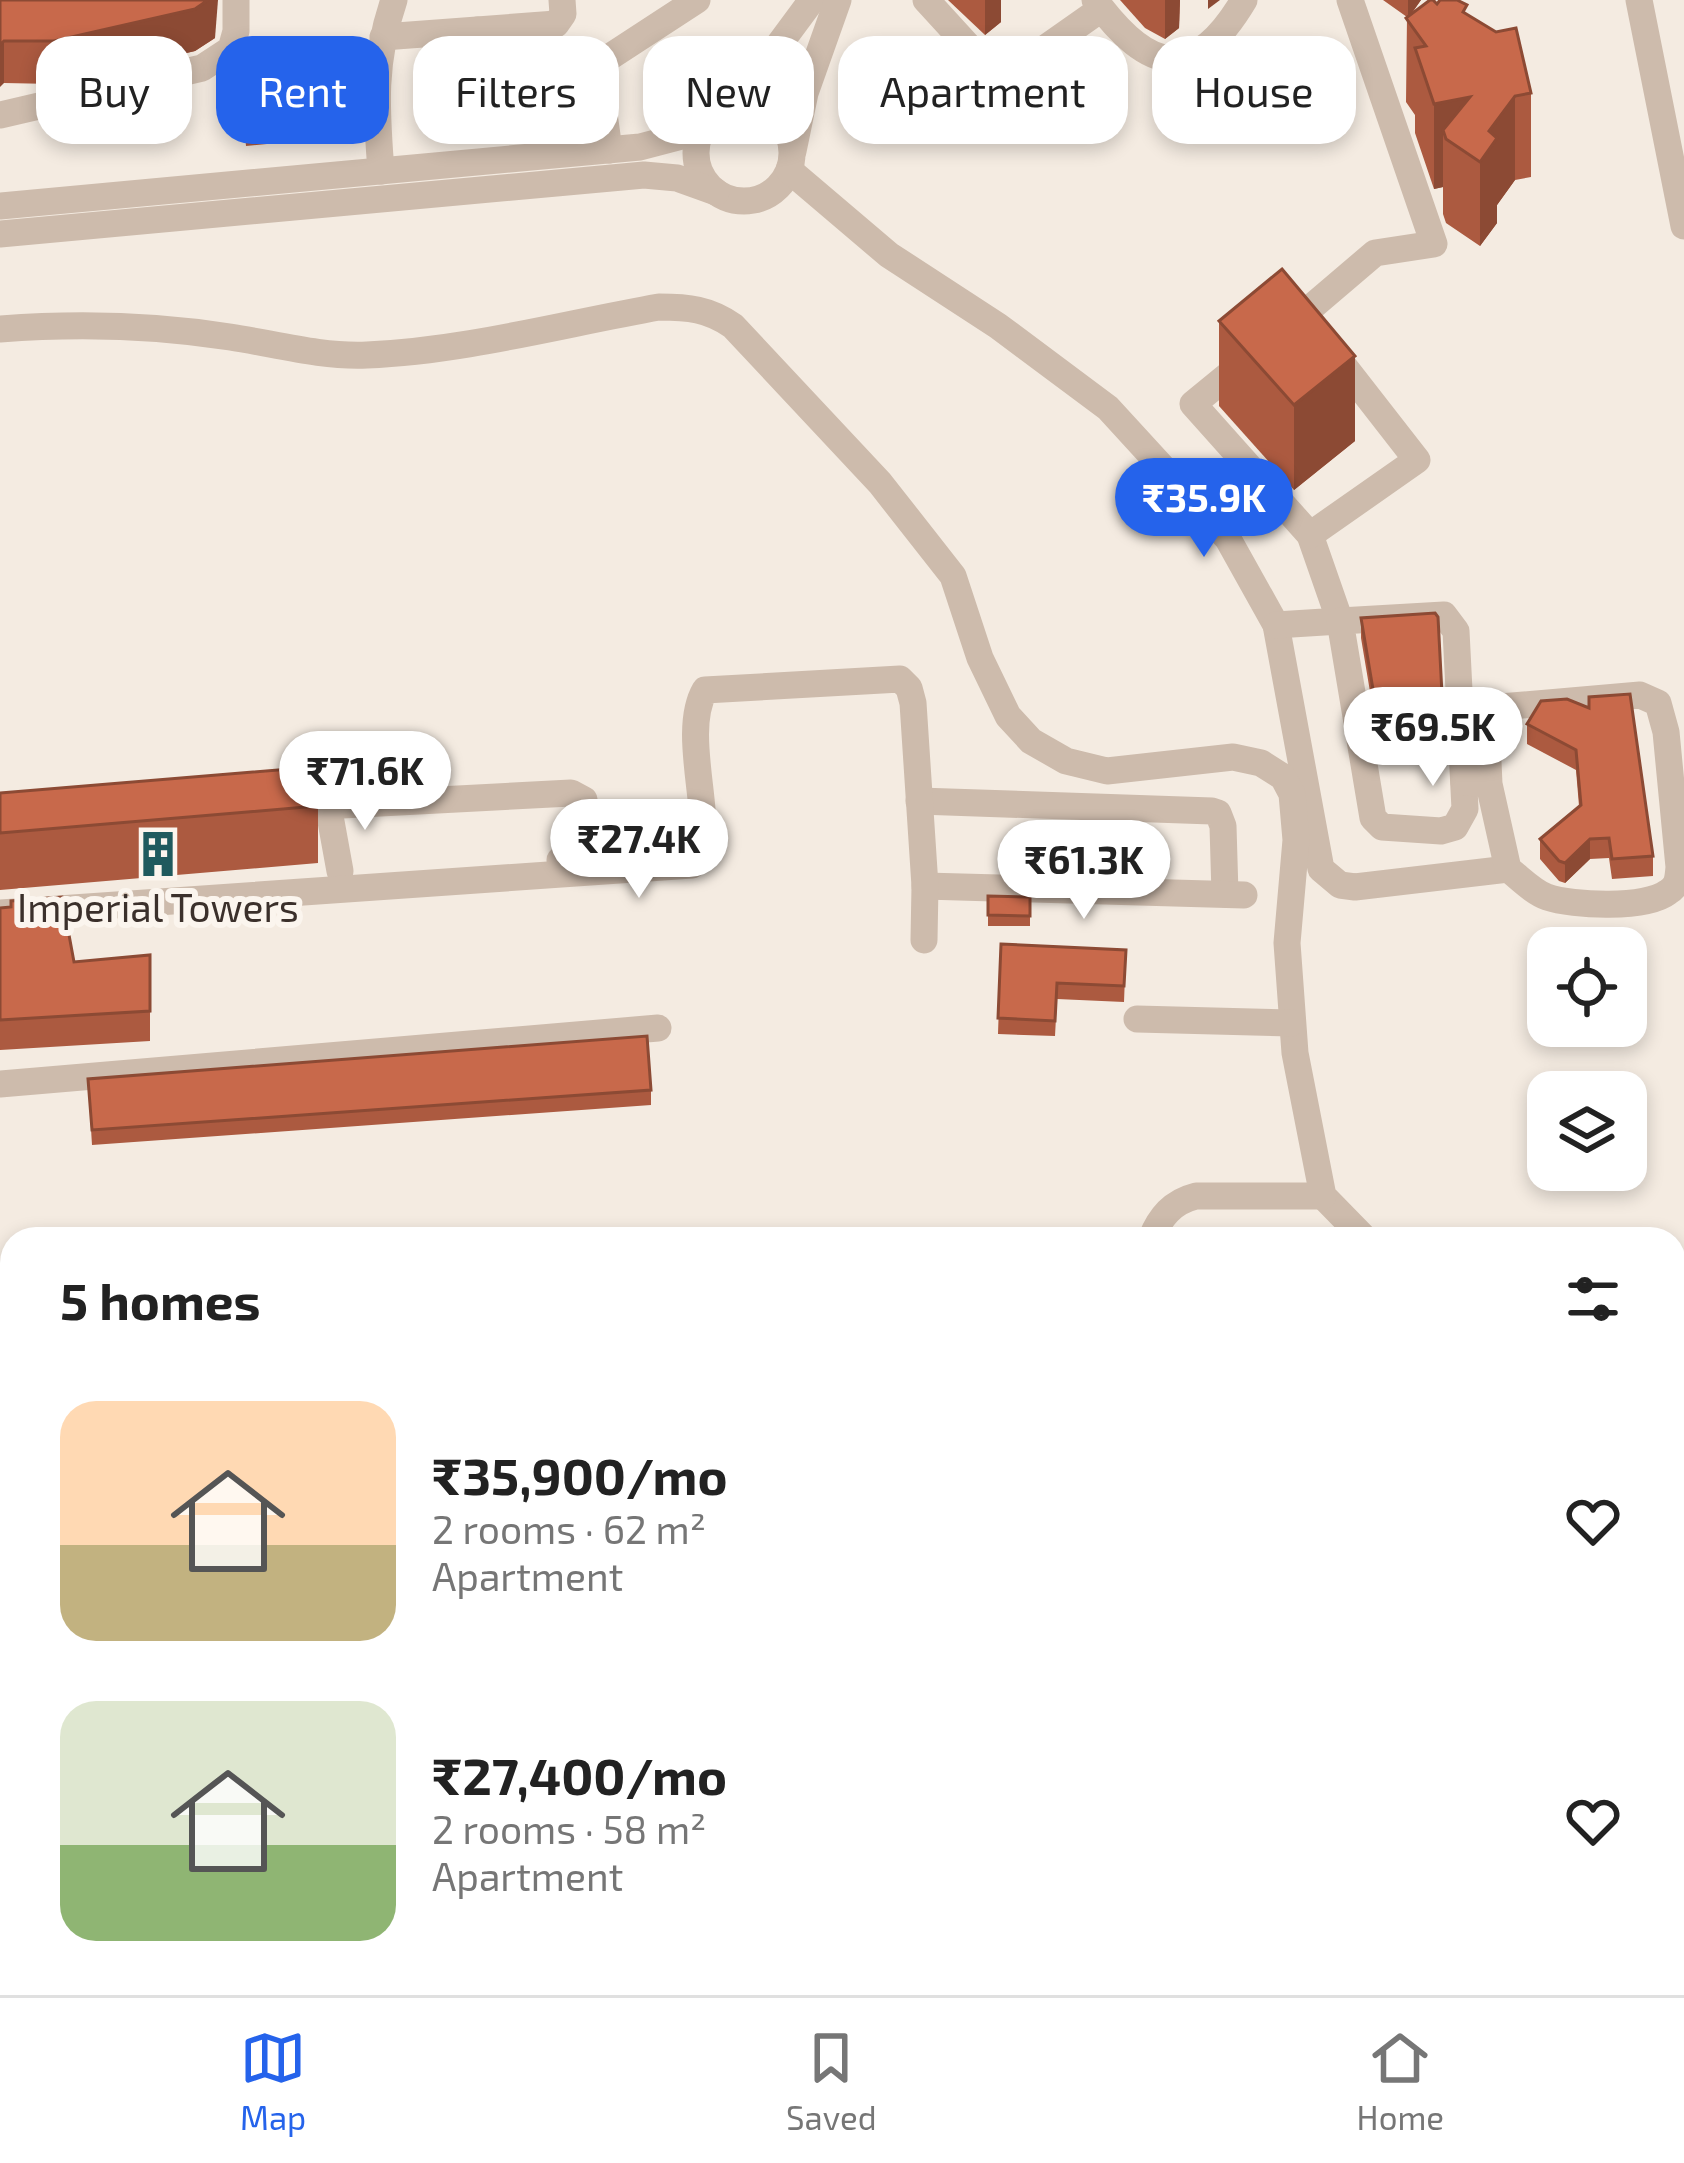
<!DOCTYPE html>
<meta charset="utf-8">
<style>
:root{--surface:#fff;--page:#f6f6f6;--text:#222;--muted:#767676;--line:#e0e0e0;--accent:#2563eb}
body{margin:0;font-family:"Exo 2",sans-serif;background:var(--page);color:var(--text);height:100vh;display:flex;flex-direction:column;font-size:45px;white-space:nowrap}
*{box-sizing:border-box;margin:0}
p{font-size:39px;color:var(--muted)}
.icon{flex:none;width:66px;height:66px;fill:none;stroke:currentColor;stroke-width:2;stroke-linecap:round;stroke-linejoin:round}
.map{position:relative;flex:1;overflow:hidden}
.side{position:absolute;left:0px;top:1227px;width:1686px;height:768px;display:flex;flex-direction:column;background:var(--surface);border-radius:36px 36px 0 0;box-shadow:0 6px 18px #0003}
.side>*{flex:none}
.guide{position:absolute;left:36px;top:36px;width:1614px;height:108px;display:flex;gap:24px}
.controls{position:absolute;left:1527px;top:927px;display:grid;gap:24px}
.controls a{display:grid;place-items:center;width:120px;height:120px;border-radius:24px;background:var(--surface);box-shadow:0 6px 18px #0003;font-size:60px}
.price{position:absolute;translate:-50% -102px;padding:0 27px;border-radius:42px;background:#fff;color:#222;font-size:39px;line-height:78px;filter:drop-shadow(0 3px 6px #0008)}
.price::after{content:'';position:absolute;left:50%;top:72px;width:36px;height:27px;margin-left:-18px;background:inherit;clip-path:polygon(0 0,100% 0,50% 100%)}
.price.selected{background:var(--accent);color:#fff}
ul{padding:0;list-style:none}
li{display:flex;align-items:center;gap:36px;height:300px;padding:0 60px}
li span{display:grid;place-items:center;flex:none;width:336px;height:240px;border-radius:36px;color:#555}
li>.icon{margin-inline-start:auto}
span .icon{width:144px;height:144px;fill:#fffc;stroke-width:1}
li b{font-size:51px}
h2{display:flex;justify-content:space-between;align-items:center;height:144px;padding:0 60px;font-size:51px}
.pill{padding:0 42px;border-radius:36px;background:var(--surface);box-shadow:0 6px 18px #0003;font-size:42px;line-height:108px}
.pill.selected{background:var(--accent);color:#fff}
.tabs{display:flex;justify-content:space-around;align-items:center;height:168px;border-top:3px solid var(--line);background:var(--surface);font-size:33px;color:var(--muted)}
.tabs a{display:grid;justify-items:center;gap:6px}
.tabs .selected{color:var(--accent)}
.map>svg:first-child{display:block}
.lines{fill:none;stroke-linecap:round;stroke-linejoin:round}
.minor{stroke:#cdbbac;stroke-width:27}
.major{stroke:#7d675c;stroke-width:30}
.wall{fill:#ac5a40}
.shaded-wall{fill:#8c4a34}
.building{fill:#c8694b;stroke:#8c4a34;stroke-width:3}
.labels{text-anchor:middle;stroke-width:12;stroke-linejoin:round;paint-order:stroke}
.poi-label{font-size:39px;fill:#3b302b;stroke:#fbf5ee}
</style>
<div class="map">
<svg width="1684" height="1995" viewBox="0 0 1684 1995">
<rect width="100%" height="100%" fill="#f4ebe1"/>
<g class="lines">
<!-- minor -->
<g class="minor">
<polyline points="926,0 991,71 1013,71 1101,9"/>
<path d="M1095,0C1149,73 1194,84 1244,0"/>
<polyline points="1639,0 1684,226"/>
<polyline points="478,30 489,78 566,75"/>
<polyline points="383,37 556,24 563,14 562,0"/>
<circle cx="744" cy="153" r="48"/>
<polyline points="720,109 775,50 812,0"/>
<polyline points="0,115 202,68 231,49 236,31 236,0"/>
<polyline points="609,150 599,77 605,60 697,0"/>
<polyline points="793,151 805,93 838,0"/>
<polyline points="789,170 889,255 998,326 1108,408 1228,539 1276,625 1321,869 1340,885 1355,887 1508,869"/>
<path d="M381,171C376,108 373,61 394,0"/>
<polyline points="0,206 640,147 682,136 714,115"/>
<polyline points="0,234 644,175 677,178 716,192"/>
<polyline points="1287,328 1375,253 1434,244 1350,0"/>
<path d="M0,329C77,323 154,325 230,337C276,344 320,357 367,355C464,351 563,324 659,307C688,307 709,309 733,326L880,483L953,576L980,658L1008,716L1031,741L1066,761L1107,771L1233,757L1261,763L1283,777L1292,794L1296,840L1287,943L1295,1053L1323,1196L1365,1239"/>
<polyline points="1248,359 1193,404 1310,535 1340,621 1276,625"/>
<polyline points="1310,535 1417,460 1336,356"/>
<polygon points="1444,615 1456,631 1465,809 1455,827 1441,831 1382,827 1373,818 1340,621"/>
<path d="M1464,782L1489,784L1486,716L1500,707L1640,695L1658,703L1666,732L1679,867C1678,878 1678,886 1668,892C1646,909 1573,906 1547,897C1533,892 1520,878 1508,869L1489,784"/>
<polyline points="919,801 1212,811 1218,813 1223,826 1225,894"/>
<polyline points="328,805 340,871"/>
<polyline points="285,808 571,793 584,800 591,855 560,860"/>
<polyline points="925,886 1244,895"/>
<path d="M0,913L692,865C723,841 677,738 705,690L900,679L909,688L913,703L925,886L924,940"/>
<polyline points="1137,1019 1291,1023"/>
<polyline points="0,1084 658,1028"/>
<path d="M1151,1239C1160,1217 1172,1202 1196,1196H1323"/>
<polyline points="1674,1266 1684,1265"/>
<polyline points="0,1556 12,1553"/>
<polyline points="1434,1983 1434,1995"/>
<polyline points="3,1995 39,1983"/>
</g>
<!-- major -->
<g class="major">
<polyline points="0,1583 12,1615"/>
<polyline points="0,1656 12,1690"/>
<polyline points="118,1983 123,1995"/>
<polyline points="143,1983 148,1995"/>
</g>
</g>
<!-- wall -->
<g class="wall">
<polygon points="0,0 215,38 195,51 54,84 4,83"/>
<polygon points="948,0 1001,0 1001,22 985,35"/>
<polygon points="1120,0 1180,0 1179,28 1165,39 1145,28"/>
<polygon points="1383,0 1421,0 1412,13 1437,4 1467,14 1531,93 1531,177 1515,180 1497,205 1497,223 1480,246 1446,223 1443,214 1443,187 1434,189 1415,133 1415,115 1406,102 1407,17"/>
<polygon points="360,83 360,135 246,146 242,95"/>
<polygon points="1219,321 1355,441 1294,490 1219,406"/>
<polygon points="1361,618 1444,733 1444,754 1407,757 1407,761 1382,763 1361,638"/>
<polygon points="1541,701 1653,856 1653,876 1612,879 1609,858 1590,859 1565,883 1559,881 1540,859 1540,839 1579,806 1576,770 1527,744 1527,724"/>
<polygon points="0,793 318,806 318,863 0,890"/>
<polygon points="988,896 1030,897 1030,926 988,926"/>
<polygon points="11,907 74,962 150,955 150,1041 0,1050 0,908"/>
<polygon points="1001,944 1126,950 1124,1002 1057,999 1055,1036 998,1034"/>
<polygon points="88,1079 651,1090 651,1105 92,1145"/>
</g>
<!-- shaded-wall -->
<g class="shaded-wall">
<polygon points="208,0 218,0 215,38 195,51 54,84 54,41"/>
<polygon points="985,0 1001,0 1001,22 985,35"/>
<polygon points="1165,0 1180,0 1179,28 1165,39"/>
<polygon points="1208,0 1220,0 1208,9"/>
<polygon points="1408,0 1421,0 1408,18"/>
<polygon points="4,41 4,83 0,87 0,45"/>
<polygon points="1515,96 1515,180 1497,205 1497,223 1480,246 1480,162 1489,131"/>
<polygon points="1470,97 1443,130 1443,187 1434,189 1434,104"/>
<polygon points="1355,356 1355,441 1294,490 1294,405"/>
<polygon points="1590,839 1590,859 1565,883 1565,863"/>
</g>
<!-- building -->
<g class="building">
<polygon points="0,0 208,0 195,9 54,41 4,41 0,45"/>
<polygon points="1430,0 1433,0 1437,4 1440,0 1457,0 1467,5 1463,12 1496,32 1516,28 1531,93 1515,96 1489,131 1497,138 1480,162 1446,139 1443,130 1470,97 1434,104 1415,48 1426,46 1406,18"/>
<polygon points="360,83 360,130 246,140 242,95"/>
<polygon points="1282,269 1355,356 1294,405 1219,321"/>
<polygon points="1435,613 1438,617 1444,733 1407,737 1407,740 1382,743 1361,618"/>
<polygon points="1630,694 1653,856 1612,859 1609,838 1590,839 1565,863 1559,861 1540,839 1581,805 1576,750 1527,724 1541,701 1567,699 1589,708 1589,697"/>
<polygon points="313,767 318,806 0,833 0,793"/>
<polygon points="988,896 1030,897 1030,916 988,915"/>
<polygon points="62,897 74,962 150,955 150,1011 0,1020 0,908 11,907 11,901"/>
<polygon points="1001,944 1126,950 1124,986 1057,983 1055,1021 998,1018"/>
<polygon points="647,1036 651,1090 92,1130 88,1079"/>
</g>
<!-- icons -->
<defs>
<symbol id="building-bare" viewBox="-9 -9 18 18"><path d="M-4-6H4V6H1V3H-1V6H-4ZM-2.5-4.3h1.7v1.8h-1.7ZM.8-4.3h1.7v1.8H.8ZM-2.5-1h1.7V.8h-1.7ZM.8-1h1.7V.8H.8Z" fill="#1f5a5e" stroke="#fbf5ee" stroke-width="2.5" paint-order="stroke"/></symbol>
</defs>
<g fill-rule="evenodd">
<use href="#building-bare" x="125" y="821" width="66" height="66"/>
</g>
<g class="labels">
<!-- poi labels -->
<g class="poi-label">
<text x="158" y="922">Imperial Towers</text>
</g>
</g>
</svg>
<div class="controls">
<a><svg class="icon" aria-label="locate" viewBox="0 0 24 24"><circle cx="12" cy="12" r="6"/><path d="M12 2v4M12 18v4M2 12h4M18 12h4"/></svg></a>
<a><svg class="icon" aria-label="layers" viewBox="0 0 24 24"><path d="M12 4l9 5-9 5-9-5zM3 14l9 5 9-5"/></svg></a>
</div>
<b class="price selected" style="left:1204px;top:560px">₹35.9K</b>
<b class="price" style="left:1433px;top:789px">₹69.5K</b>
<b class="price" style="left:365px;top:833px">₹71.6K</b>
<b class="price" style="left:639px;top:901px">₹27.4K</b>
<b class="price" style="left:1084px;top:922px">₹61.3K</b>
<div class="guide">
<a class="pill">Buy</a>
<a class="pill selected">Rent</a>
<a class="pill">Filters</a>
<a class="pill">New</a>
<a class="pill">Apartment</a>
<a class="pill">House</a>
</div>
<section class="side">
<h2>5 homes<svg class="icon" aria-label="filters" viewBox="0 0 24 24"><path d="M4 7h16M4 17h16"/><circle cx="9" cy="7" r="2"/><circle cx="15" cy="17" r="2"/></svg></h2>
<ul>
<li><span style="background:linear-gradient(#ffd9b3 60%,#c2b280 0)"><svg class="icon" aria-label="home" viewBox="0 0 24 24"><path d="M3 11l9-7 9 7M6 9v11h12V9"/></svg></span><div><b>₹35,900/mo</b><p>2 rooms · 62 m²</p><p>Apartment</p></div><svg class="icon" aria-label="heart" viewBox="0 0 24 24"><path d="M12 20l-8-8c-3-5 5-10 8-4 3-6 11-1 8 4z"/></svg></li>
<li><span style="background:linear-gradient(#dfe7d0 60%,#8fb573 0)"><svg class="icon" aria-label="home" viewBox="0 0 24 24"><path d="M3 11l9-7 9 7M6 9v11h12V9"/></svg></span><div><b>₹27,400/mo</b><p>2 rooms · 58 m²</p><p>Apartment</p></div><svg class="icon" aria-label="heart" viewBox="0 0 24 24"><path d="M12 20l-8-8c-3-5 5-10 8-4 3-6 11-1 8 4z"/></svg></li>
</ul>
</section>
</div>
<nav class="tabs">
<a class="selected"><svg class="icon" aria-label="map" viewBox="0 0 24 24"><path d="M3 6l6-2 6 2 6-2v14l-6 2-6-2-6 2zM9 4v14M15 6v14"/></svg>Map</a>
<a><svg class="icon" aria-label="saved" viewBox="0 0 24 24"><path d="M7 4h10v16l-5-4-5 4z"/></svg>Saved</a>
<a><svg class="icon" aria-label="home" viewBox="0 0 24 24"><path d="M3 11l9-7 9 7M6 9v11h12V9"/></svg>Home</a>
</nav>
